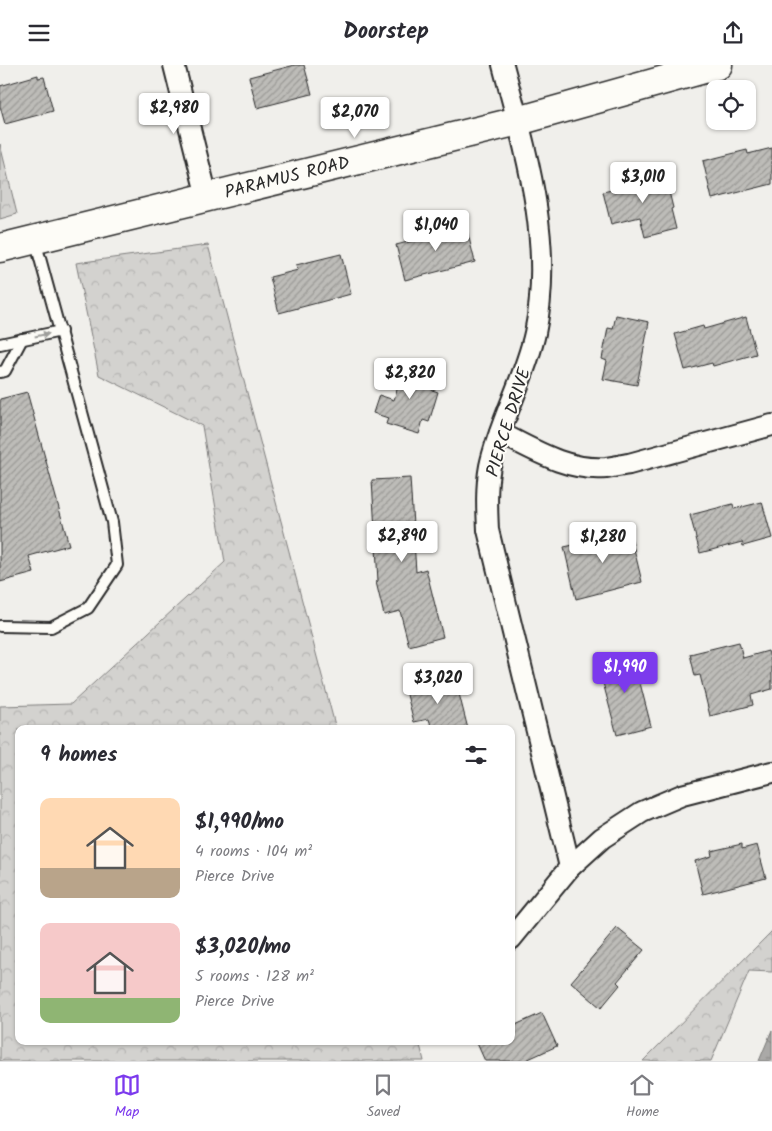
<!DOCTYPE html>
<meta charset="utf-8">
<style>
:root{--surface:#fff;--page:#f7f7f7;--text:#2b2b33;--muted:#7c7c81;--line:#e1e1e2;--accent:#7c3aed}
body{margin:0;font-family:Kalam,sans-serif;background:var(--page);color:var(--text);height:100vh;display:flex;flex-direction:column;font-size:19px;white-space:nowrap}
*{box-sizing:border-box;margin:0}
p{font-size:16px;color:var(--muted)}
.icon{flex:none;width:28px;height:28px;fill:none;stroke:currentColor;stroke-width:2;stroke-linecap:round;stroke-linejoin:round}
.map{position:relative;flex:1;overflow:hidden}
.side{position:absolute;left:15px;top:660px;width:500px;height:320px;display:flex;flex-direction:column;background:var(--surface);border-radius:10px;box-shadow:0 1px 4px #0004}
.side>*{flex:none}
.fabs{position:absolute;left:706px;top:15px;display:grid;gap:10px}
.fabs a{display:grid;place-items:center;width:50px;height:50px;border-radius:10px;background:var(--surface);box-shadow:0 1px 4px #0004;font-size:25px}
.price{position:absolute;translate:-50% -42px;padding:0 11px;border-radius:5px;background:#fff;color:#222;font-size:16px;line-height:32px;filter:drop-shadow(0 1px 2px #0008)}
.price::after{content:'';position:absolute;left:50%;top:30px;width:15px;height:11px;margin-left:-8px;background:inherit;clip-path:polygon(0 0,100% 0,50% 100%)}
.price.selected{background:var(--accent);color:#fff}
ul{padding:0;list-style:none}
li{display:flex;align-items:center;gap:15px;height:125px;padding:0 25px}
li span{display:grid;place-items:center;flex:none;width:140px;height:100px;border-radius:10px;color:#555}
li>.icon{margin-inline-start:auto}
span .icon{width:60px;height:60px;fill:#fffc;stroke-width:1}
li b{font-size:21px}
h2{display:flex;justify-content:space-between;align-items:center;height:60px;padding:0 25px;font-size:21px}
header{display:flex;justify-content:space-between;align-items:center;height:65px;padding:0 25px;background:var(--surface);font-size:22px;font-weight:800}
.tabs{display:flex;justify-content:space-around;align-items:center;height:70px;border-top:1px solid var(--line);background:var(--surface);font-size:14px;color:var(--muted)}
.tabs a{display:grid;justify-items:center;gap:2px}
.tabs .selected{color:var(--accent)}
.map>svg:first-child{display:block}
.forest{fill:url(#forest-crowns);stroke:#7f7e7d}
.water{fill:url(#water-ripples);stroke:#777775}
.building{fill:url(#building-hatch);stroke:#2b2b2b}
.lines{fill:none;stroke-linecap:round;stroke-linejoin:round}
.lane-casing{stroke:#2b2b2b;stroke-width:14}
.street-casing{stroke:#2b2b2b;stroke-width:24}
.secondary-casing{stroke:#2b2b2b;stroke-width:31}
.lane{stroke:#fdfcf7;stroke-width:10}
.street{stroke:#fdfcf7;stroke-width:20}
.secondary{stroke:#fdfcf7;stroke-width:28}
.oneway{fill:#9e9e9b}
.labels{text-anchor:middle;stroke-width:4;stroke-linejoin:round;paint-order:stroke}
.street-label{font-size:18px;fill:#2b2b2b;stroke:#fdfcf7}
</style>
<header><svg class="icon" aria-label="menu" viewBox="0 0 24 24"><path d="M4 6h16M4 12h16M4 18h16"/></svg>Doorstep<svg class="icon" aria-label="share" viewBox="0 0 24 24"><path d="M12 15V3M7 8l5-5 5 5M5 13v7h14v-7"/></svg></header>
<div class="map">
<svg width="772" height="996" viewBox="0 0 772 996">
<defs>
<pattern id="forest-crowns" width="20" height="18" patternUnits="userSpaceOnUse" patternTransform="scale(1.25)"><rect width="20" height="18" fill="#d3d2cf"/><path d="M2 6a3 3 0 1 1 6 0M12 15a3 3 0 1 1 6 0" fill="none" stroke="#b5b4b2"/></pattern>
<pattern id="water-ripples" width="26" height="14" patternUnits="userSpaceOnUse" patternTransform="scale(1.25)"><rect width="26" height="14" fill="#aaa9a7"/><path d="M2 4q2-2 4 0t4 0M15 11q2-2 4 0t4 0" fill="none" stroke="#8b8a88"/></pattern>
<pattern id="building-hatch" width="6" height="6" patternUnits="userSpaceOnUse" patternTransform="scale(1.25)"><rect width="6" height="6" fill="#bdbcb8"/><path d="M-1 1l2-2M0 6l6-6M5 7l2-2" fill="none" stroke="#9a9996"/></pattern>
</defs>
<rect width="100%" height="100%" fill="#f0efeb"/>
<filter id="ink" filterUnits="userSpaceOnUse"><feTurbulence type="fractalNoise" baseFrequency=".02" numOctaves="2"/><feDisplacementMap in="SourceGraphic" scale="10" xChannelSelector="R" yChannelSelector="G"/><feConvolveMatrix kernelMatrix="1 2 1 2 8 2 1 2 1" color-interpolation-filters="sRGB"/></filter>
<g filter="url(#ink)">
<!-- forest -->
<g class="forest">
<polygon points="0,79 17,149 0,154"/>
<polygon points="208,180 336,664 19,664 19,976 419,976 424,996 0,996 0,641 71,639 225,497 202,361 99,310 76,198"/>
<polygon points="772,866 772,907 749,906 711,996 643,996"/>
</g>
<!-- water -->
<polygon class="water" points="772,965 772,996 759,996"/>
<!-- building -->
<g class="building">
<polygon points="295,0 304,0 312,29 257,43 249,12"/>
<polygon points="38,10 38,13 44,12 53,46 5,59 0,41 0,21"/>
<polygon points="772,83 772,119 712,134 703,96 747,85 748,89"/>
<polygon points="650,110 651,114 665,110 673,143 671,144 676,164 645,172 640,152 611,159 603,127 620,123 619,118"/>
<polygon points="465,157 475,197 405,215 396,180 424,173 423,168"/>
<polygon points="341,189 351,229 279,248 270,212 298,205 296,200"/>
<polygon points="616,250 649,257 637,320 603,314 607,296 602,294 608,263 613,264"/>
<polygon points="746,252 756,289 713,301 712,298 685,305 675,269 703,261 704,264"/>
<polygon points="405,297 438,308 432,325 438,327 429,357 423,355 419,369 386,359 388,353 373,348 379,330 394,335"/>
<polygon points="27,327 69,480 29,491 34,508 0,517 0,334"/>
<polygon points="410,413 416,507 426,504 443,572 409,581 400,546 384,550 376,517 378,516 372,415"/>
<polygon points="762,437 772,473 743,481 742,477 700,488 690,450 733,439 734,444"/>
<polygon points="612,466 614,471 630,467 642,517 576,534 564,482 583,478 582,474"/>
<polygon points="739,577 743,593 768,586 772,600 772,624 751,630 753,640 710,651 700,610 695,611 690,589"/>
<polygon points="636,589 644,617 640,618 651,661 617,670 598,599"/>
<polygon points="455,613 468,664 432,664 429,654 414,657 406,626"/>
<polygon points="742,779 742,784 757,780 766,813 703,829 695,796 712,791 711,786"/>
<polygon points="617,863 644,885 617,917 620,920 601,943 571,917"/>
<polygon points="542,948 557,981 524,996 485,996 476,976 511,976 511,962"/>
</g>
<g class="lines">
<defs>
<g id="lane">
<polyline points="0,279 61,266"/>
<polyline points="0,307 5,306 22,274"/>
<polyline points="0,561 51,562 88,543 117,500 112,457 35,175"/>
</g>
<g id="street">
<polyline points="174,0 207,132"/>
<path d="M503,0C526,87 554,178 535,268C525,314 500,355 490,401C486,422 487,444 488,465L570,802"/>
<path d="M500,368C534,385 567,406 606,403C614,402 622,400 629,399L772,360"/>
<polyline points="511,874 570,802 602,773 642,747 682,730 772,707"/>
</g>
<polyline id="secondary" points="0,183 518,56 718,0"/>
</defs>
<!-- lane casing -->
<use href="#lane" class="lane-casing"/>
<!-- street casing -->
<use href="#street" class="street-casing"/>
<!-- secondary casing -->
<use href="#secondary" class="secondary-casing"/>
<!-- lane -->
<use href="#lane" class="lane"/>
<!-- street -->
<use href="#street" class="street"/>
<!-- secondary -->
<use href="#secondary" class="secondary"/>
</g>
<!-- one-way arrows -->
<defs><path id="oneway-solid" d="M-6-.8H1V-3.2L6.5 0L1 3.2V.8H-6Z" transform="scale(1.25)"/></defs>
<use class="oneway" href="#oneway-solid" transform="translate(42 270) rotate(-11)"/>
</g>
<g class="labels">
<!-- street labels -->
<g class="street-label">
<text transform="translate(287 112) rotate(-14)" y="6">PARAMUS ROAD</text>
<text transform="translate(508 357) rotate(-73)" y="6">PIERCE DRIVE</text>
</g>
</g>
</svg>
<div class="fabs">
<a><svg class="icon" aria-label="locate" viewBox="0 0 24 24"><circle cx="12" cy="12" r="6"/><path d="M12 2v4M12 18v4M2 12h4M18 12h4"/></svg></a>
</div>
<b class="price" style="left:174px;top:70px">$2,980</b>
<b class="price" style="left:355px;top:74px">$2,070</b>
<b class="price" style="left:643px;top:139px">$3,010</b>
<b class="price" style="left:436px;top:187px">$1,040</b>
<b class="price" style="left:410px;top:335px">$2,820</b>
<b class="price" style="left:402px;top:498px">$2,890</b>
<b class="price" style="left:603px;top:499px">$1,280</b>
<b class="price selected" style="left:625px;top:629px">$1,990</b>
<b class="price" style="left:438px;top:640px">$3,020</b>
<section class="side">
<h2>9 homes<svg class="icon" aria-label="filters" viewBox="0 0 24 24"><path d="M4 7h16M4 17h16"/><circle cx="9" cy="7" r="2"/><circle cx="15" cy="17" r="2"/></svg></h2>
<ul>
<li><span style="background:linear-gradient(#ffd9b3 70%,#b9a48a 0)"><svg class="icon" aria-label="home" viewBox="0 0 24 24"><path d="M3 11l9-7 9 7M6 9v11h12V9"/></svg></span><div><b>$1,990/mo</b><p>4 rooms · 104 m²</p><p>Pierce Drive</p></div></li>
<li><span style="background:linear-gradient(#f6c9c9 75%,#8fb573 0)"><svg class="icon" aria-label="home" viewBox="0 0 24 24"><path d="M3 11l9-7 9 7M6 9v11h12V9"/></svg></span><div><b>$3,020/mo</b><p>5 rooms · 128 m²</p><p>Pierce Drive</p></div></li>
</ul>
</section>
</div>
<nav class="tabs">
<a class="selected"><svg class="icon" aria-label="map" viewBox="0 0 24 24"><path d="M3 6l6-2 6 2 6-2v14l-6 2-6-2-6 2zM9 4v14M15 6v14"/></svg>Map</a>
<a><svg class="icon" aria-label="saved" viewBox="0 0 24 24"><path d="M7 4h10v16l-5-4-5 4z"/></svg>Saved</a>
<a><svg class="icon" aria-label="home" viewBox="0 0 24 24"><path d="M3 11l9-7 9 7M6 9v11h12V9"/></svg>Home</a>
</nav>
